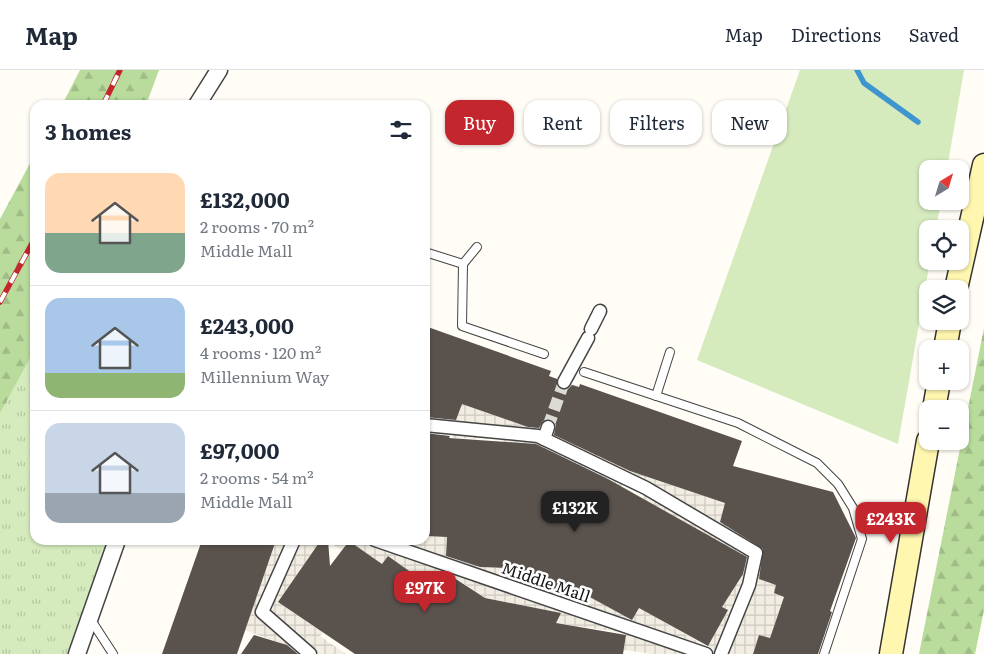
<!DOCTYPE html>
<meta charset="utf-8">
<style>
:root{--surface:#fff;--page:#f2f2f3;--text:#1f2937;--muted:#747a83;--line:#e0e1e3;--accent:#c4262e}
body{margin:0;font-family:Literata,serif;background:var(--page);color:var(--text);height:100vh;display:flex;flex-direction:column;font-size:19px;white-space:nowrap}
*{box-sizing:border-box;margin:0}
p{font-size:16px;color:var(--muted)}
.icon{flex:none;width:28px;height:28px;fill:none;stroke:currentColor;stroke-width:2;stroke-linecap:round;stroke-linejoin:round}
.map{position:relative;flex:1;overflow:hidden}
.side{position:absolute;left:30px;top:30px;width:400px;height:445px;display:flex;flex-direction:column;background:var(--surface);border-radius:15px;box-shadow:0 1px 4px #0004}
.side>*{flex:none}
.hud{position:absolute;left:445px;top:30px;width:464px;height:45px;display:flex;gap:10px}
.needle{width:32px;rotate:38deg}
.buttons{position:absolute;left:919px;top:90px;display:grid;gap:10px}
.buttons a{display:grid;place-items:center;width:50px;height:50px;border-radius:10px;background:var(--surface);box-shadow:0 1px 4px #0004;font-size:25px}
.price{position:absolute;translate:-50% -42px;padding:0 11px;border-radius:10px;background:var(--accent);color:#fff;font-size:16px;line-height:32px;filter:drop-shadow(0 1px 2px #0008)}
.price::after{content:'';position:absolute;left:50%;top:30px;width:15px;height:11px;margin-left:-8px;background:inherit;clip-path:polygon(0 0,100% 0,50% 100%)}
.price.active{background:#222;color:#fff}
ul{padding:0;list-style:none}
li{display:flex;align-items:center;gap:15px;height:125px;padding:0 15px}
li+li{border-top:1px solid var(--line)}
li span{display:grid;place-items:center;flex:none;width:140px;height:100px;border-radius:15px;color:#555}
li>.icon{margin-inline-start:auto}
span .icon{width:60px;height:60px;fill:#fffc;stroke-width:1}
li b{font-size:21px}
h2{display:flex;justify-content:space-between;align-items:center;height:60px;padding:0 15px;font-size:21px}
.tag{padding:0 18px;border-radius:15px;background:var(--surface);box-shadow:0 1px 4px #0004;font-size:18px;line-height:45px}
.tag.active{background:var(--accent);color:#fff}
header{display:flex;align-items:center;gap:30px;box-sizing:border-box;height:70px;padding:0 25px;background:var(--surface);border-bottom:1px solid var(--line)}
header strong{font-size:24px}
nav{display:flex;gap:28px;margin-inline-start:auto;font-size:18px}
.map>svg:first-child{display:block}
.grass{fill:#d5ebbd}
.forest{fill:url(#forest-firs)}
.park{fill:url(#park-tufts)}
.plaza{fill:url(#plaza-grid)}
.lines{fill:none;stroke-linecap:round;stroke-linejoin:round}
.stream{stroke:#3f96cf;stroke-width:5.5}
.building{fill:#5a524d}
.pedestrian-tunnel{stroke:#dbdad3;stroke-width:12;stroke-dasharray:12 6;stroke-linecap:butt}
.service-casing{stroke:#444;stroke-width:10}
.pedestrian-casing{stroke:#444;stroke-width:15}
.minor-casing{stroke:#444;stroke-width:19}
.secondary-casing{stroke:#333;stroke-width:25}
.service{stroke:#fff;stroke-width:8}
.pedestrian{stroke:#fff;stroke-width:12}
.minor{stroke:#fff;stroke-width:16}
.secondary{stroke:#fff6b0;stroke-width:22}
.rail-casing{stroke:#c4262e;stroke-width:5.5}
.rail{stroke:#fff;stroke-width:4;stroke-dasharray:11;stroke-linecap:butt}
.labels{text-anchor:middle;stroke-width:5;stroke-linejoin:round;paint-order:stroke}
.street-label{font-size:16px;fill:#111;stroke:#fff}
</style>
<header>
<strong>Map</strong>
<nav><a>Map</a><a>Directions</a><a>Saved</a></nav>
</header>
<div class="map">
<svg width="984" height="584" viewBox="0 0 984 584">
<defs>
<pattern id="forest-firs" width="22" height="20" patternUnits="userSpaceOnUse" patternTransform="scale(1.25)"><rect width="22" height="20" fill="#b9dc9c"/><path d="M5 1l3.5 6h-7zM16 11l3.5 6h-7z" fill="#9ebc85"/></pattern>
<pattern id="park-tufts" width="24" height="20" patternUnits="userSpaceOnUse" patternTransform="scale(1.25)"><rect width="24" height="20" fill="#d5ebbd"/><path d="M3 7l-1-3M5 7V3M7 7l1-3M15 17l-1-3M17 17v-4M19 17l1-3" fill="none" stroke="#b6c8a1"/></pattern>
<pattern id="plaza-grid" width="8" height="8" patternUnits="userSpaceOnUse" patternTransform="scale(1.25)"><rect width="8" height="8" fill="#f1ede2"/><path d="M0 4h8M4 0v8" fill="none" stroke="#cecac1"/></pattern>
</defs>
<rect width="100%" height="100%" fill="#fffdf5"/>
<!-- grass -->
<polygon class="grass" points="800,0 964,0 947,99 928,99 928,131 941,131 936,159 928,159 928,191 930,191 898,374 697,290"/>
<!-- forest -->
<g class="forest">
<polygon points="80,0 159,0 146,35 62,35"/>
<polygon points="35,84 35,285 0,353 0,149"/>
<polygon points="984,258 984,540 975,584 919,584"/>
</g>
<!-- park -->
<polygon class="park" points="35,279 35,470 117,470 77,584 0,584 0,343"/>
<!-- plaza -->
<g class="plaza">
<polygon points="549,306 579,317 560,368 627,392 625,399 725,433 720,453 752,461 788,474 774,523 784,527 770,568 759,565 753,584 652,584 624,580 626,563 554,553 556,542 485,528 441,498 429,515 388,486 382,494 349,471 341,480 328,471 328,470 425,470 425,466 447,467 446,489 485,493 486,498 506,498 568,530 575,519 651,517 647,542 707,577 728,540 720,536 642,429 645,425 624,412 620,418 502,373 501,369 453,368 452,362 425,360 425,329 462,334 529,357"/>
<polygon points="276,470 319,470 319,473 278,532 316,558 325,560 320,566 346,584 280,584 283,574 222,552"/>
</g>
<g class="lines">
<!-- stream -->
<polyline class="stream" points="857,0 864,13 918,52"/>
</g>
<!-- building -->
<g class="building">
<polygon points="425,256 551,301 549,306 557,309 557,316 561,319 568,319 572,315 579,317 580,314 742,371 733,396 833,422 856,468 830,541 832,542 818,584 753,584 759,565 770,568 784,527 774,523 776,515 759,509 763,479 720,452 725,433 630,401 554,365 556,355 550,349 543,351 539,358 528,357 462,334 456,350 425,347"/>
<polygon points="425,363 450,366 449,368 536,374 608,409 747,487 743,504 722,537 728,540 708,576 639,538 632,550 575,519 569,528 506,498 480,497 446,486 447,467 425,466"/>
<polygon points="202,470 276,470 237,584 162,584"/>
<polygon points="321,470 328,470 330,496 349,471 382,494 388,486 429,515 439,501 448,504 485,528 561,543 556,553 626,565 623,584 355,584 278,532"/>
<polygon points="254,565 287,575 298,584 241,584"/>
</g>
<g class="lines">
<!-- pedestrian-tunnel -->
<polyline class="pedestrian-tunnel" points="548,357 564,312"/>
<defs>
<g id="service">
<polyline points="425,182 463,194 462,256 544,284"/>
<polyline points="463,194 477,177"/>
<polyline points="584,302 738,353 817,393 838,414 853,438 862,469 824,584"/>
<polyline points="656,326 670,282"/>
<polyline points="91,550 113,584"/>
</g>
<g id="pedestrian">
<polyline points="591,259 600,241"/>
<polyline points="564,312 588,268"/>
<polyline points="425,355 538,366 646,418 756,483 749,515 721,584"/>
<polyline points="544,369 548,357"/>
<polyline points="294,470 262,542 310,584"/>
<polyline points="375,470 706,584"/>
</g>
<g id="minor">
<polyline points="197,35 219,0"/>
<polyline points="77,584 117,470"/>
</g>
<g id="secondary">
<polyline points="956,219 984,95"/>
<polyline points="945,279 950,251"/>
<polyline points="934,339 939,311"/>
<polyline points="891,584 928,371"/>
</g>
</defs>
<!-- service casing -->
<use href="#service" class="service-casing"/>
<!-- pedestrian casing -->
<use href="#pedestrian" class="pedestrian-casing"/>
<!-- minor casing -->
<use href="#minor" class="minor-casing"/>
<!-- secondary casing -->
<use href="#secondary" class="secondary-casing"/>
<!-- service -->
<use href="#service" class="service"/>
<!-- pedestrian -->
<use href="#pedestrian" class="pedestrian"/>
<!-- minor -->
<use href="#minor" class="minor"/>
<!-- secondary -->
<use href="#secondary" class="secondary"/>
<defs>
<g id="rail">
<polyline points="103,35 120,0"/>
<polyline points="0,232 35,168"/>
</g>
</defs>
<!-- rail casing -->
<use href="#rail" class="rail-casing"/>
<!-- rail -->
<use href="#rail" class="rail"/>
</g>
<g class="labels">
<!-- street labels -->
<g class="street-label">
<text transform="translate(546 512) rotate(19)" y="6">Middle Mall</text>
</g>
</g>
</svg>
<div class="buttons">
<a><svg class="needle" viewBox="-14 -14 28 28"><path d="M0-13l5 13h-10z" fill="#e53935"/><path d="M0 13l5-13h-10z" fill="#747a83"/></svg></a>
<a><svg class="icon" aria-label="locate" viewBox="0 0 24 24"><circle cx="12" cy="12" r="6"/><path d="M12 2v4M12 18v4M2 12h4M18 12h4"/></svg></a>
<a><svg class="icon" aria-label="layers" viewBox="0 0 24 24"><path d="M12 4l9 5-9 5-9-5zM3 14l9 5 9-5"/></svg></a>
<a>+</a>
<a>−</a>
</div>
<b class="price active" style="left:575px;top:463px">£132K</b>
<b class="price" style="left:891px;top:474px">£243K</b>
<b class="price" style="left:425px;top:543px">£97K</b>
<div class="hud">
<a class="tag active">Buy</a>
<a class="tag">Rent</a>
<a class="tag">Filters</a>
<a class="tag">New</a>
</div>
<section class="side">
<h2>3 homes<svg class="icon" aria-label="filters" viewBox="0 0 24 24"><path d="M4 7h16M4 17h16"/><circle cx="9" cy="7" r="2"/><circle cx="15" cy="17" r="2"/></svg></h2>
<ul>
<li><span style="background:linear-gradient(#ffd9b3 60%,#7fa58c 0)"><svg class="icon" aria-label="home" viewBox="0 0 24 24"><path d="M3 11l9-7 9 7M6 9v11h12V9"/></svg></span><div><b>£132,000</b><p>2 rooms · 70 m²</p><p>Middle Mall</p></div></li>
<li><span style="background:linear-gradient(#a9c7e8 75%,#8fb573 0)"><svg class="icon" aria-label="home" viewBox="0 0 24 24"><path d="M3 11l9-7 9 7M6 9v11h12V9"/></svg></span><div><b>£243,000</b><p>4 rooms · 120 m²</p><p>Millennium Way</p></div></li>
<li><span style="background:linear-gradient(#c9d6e8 70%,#9aa5b1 0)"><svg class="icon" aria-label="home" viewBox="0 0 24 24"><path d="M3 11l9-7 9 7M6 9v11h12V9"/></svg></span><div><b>£97,000</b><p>2 rooms · 54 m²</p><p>Middle Mall</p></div></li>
</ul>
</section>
</div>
